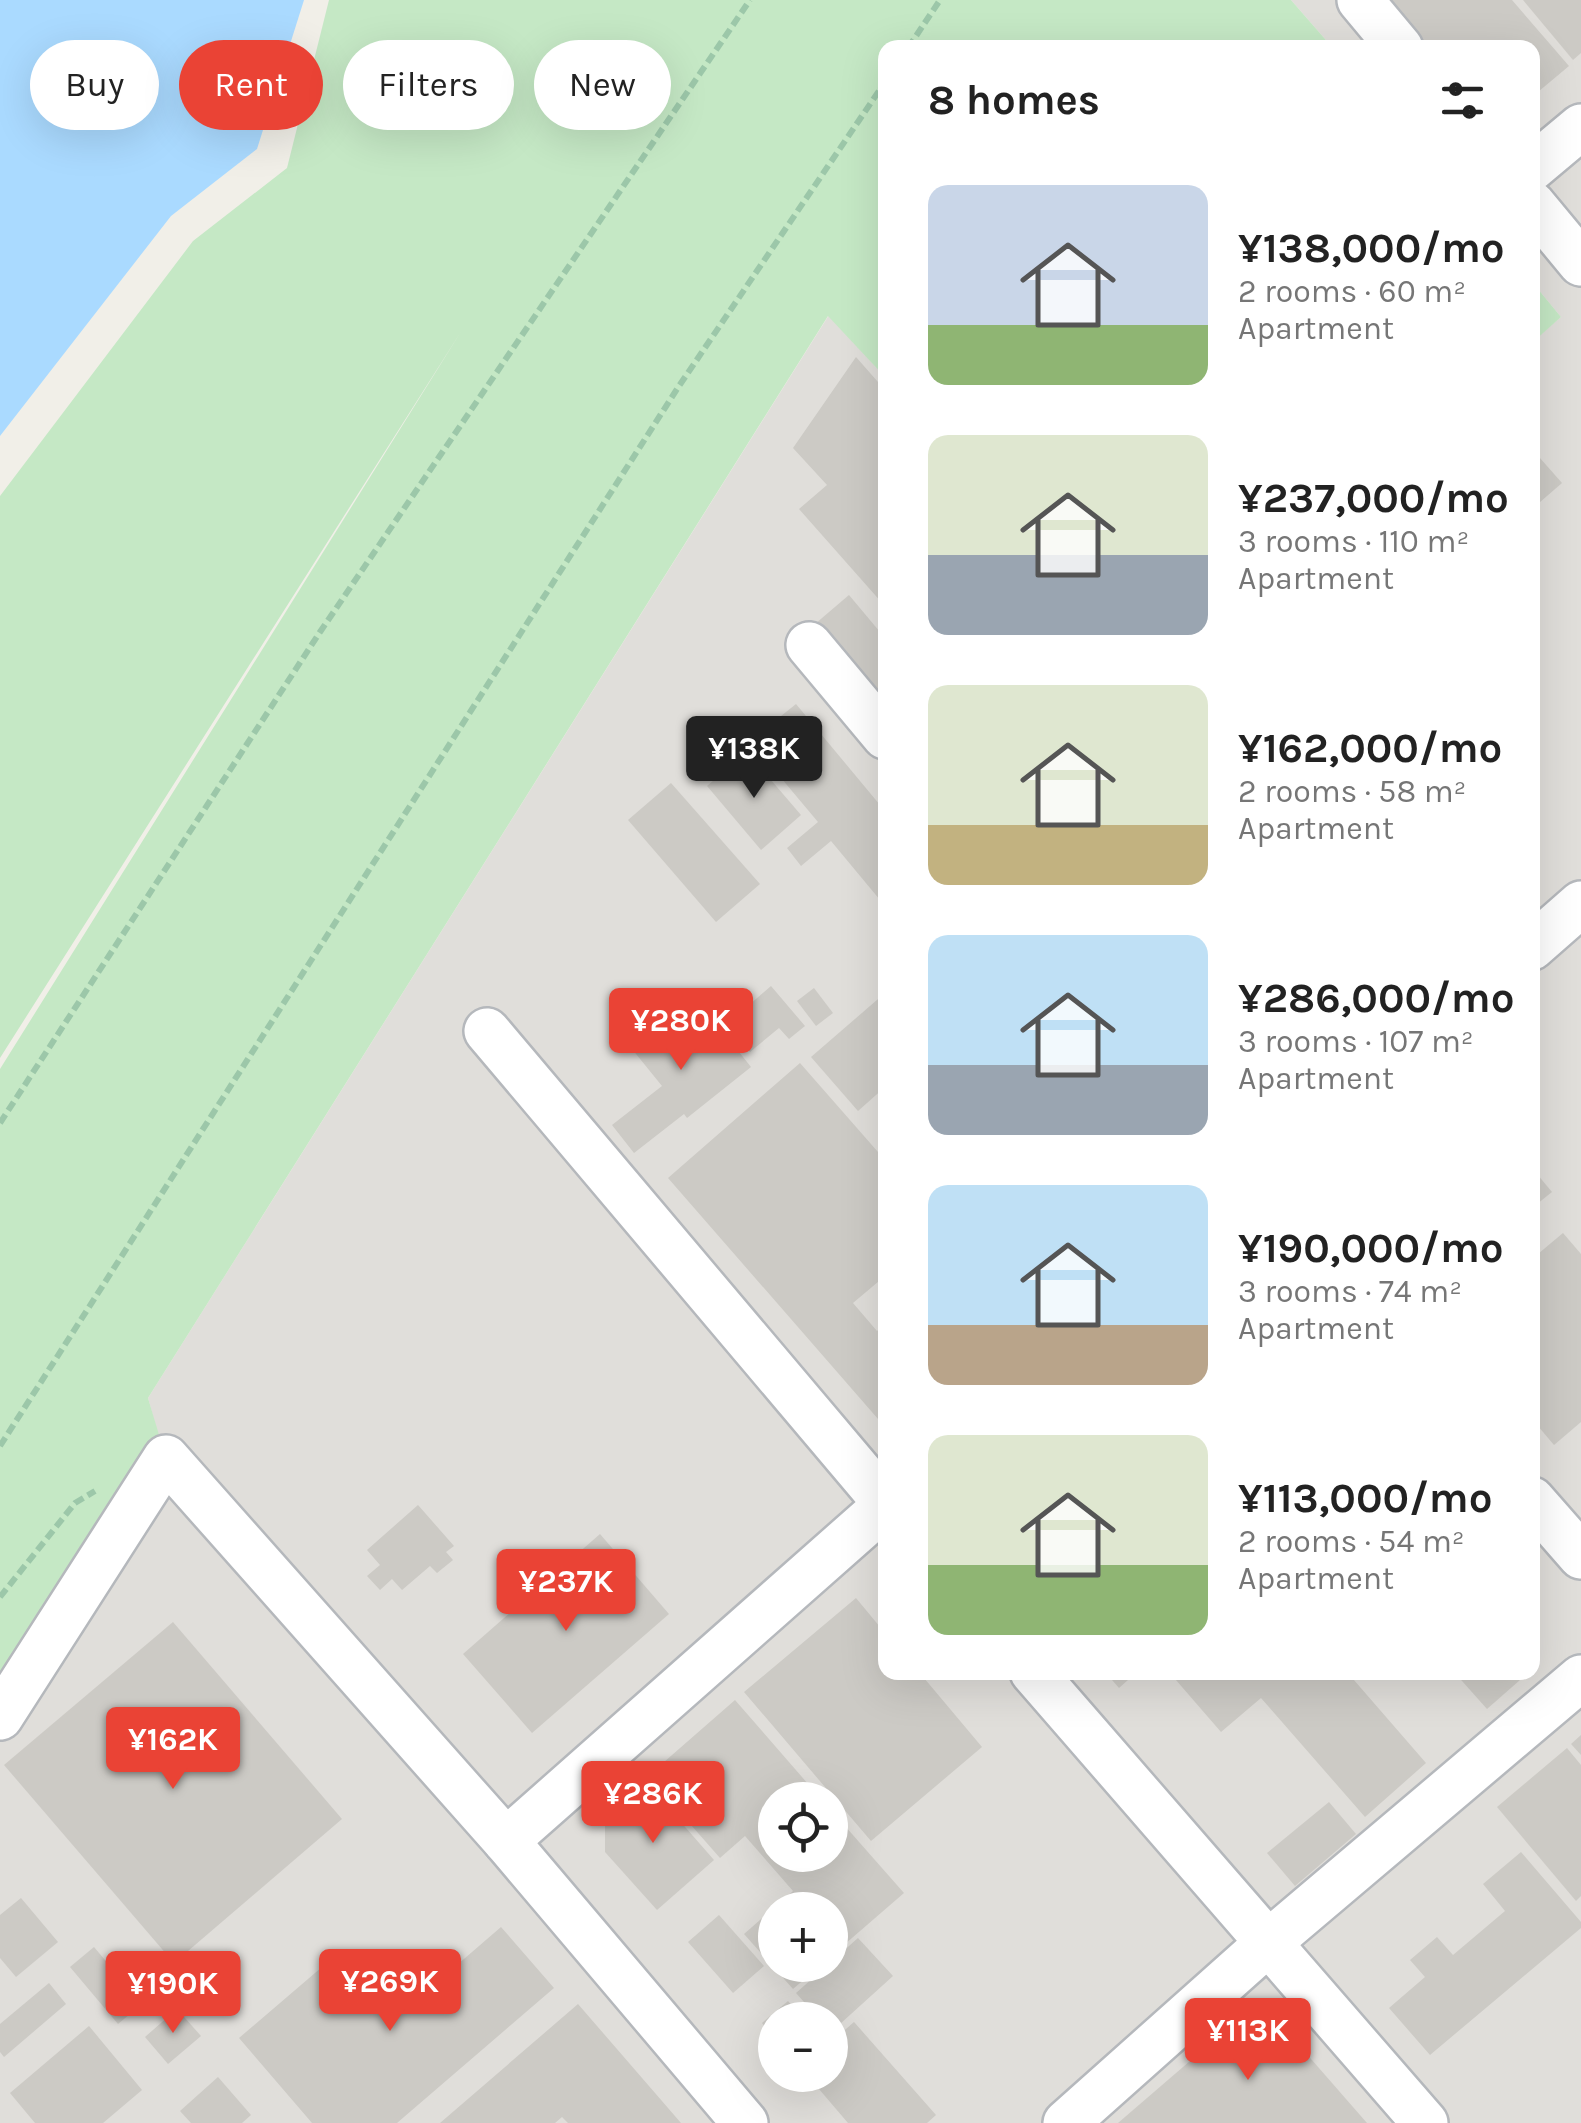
<!DOCTYPE html>
<meta charset="utf-8">
<style>
:root{--surface:#fff;--page:#f2f2f2;--text:#222;--muted:#767676;--accent:#ea4335}
body{margin:0;font-family:Karla,sans-serif;background:var(--page);color:var(--text);height:100vh;display:flex;flex-direction:column;font-size:38px;white-space:nowrap}
*{box-sizing:border-box;margin:0}
p{font-size:32px;color:var(--muted)}
.icon{flex:none;width:55px;height:55px;fill:none;stroke:currentColor;stroke-width:2;stroke-linecap:round;stroke-linejoin:round}
.map{position:relative;flex:1;overflow:hidden}
.drawer{position:absolute;left:878px;top:40px;width:662px;height:1640px;display:flex;flex-direction:column;background:var(--surface);border-radius:20px;box-shadow:0 10px 40px #0002}
.drawer>*{flex:none}
.guide{position:absolute;left:30px;top:40px;width:698px;height:90px;display:flex;gap:20px}
.tools{position:absolute;left:758px;top:1782px;display:grid;gap:20px}
.tools a{display:grid;place-items:center;width:90px;height:90px;border-radius:50%;background:var(--surface);box-shadow:0 10px 40px #0002;font-size:50px}
.price{position:absolute;translate:-50% -85px;padding:0 22px;border-radius:10px;background:var(--accent);color:#fff;font-size:32px;line-height:65px;filter:drop-shadow(0 2px 5px #0008)}
.price::after{content:'';position:absolute;left:50%;top:60px;width:30px;height:22px;margin-left:-15px;background:inherit;clip-path:polygon(0 0,100% 0,50% 100%)}
.price.on{background:#222;color:#fff}
ul{padding:0;list-style:none}
li{display:flex;align-items:center;gap:30px;height:250px;padding:0 50px}
li span{display:grid;place-items:center;flex:none;width:280px;height:200px;border-radius:20px;color:#555}
li>.icon{margin-inline-start:auto}
span .icon{width:120px;height:120px;fill:#fffc;stroke-width:1}
li b{font-size:42px}
h2{display:flex;justify-content:space-between;align-items:center;height:120px;padding:0 50px;font-size:42px}
.pill{padding:0 35px;border-radius:45px;background:var(--surface);box-shadow:0 10px 40px #0002;font-size:35px;line-height:90px}
.pill.on{background:var(--accent);color:#fff}
.map>svg:first-child{display:block}
.industrial{fill:#e0deda;fill-rule:evenodd}
.green{fill:#c5e8c5}
.water{fill:#aadaff}
.building{fill:#cccac5}
.lines{fill:none;stroke-linecap:round;stroke-linejoin:round}
.minor-casing{stroke:#b5b8bc;stroke-width:50}
.path{stroke:#9cc7a9;stroke-width:6;stroke-dasharray:10 5;stroke-linecap:butt}
.minor{stroke:#fff;stroke-width:45}
</style>
<div class="map">
<svg width="1581" height="2123" viewBox="0 0 1581 2123">
<rect width="100%" height="100%" fill="#f1efe8"/>
<!-- industrial -->
<path class="industrial" d="M1291,0H1581V2123H0V1718L165,1459L148,1398L829,315L885,377V1672H1532V342L1561,317L1533,283L1532,48L1332,47ZM775,1800H830V1855H775ZM775,1910H830V1965H775ZM775,2020H830V2075H775Z"/>
<!-- green -->
<g class="green">
<polygon points="329,0 1291,0 1332,47 885,48 885,377 828,316 148,1398 166,1458 0,1717 0,1069 462,330 0,1058 0,496 193,241 287,168"/>
<polygon points="1533,283 1561,317 1533,342 1532,342"/>
</g>
<!-- water -->
<polygon class="water" points="0,0 304,0 257,149 171,216 0,436"/>
<!-- building -->
<g class="building">
<polygon points="1387,0 1512,0 1569,66 1532,97 1532,48 1428,48"/>
<polygon points="1523,0 1581,0 1581,53 1573,60"/>
<polygon points="856,357 885,390 885,602 883,604 799,509 827,485 793,448"/>
<polygon points="1532,449 1562,483 1532,509"/>
<polygon points="849,595 885,638 885,707 815,624"/>
<polygon points="796,704 885,811 885,906 831,841 801,866 787,848 818,822 750,741"/>
<polygon points="747,752 801,815 761,850 707,786"/>
<polygon points="671,783 760,884 716,922 628,820"/>
<polygon points="771,986 805,1026 789,1039 779,1028 750,1052 726,1025"/>
<polygon points="814,988 833,1013 816,1026 797,1001"/>
<polygon points="885,993 885,1087 858,1111 811,1057"/>
<polygon points="696,998 751,1067 687,1118 684,1114 634,1153 612,1125 662,1086 632,1049"/>
<polygon points="800,1063 885,1160 885,1276 853,1303 877,1331 885,1324 885,1427 668,1178"/>
<polygon points="1532,1168 1552,1192 1532,1208"/>
<polygon points="1563,1233 1581,1254 1581,1422 1554,1445 1532,1419 1532,1259"/>
<polygon points="418,1505 454,1546 446,1552 453,1560 437,1573 430,1566 402,1590 392,1579 380,1590 367,1576 380,1565 367,1550"/>
<polygon points="600,1534 669,1614 532,1733 463,1654"/>
<polygon points="856,1598 885,1633 885,1672 919,1672 982,1747 871,1841 744,1692"/>
<polygon points="173,1622 342,1819 174,1963 4,1765"/>
<polygon points="1105,1672 1137,1672 1119,1688"/>
<polygon points="1169,1672 1347,1672 1426,1763 1365,1817 1261,1698 1221,1732"/>
<polygon points="1454,1672 1529,1672 1487,1709"/>
<polygon points="735,1700 822,1800 775,1800 775,1855 830,1855 830,1809 904,1893 830,1957 830,1910 775,1910 775,1965 821,1965 793,1989 744,1934 793,1891 745,1836 720,1858 648,1776"/>
<polygon points="1581,1735 1581,1755 1571,1744"/>
<polygon points="1567,1748 1581,1765 1581,1896 1576,1901 1497,1807"/>
<polygon points="644,1780 714,1860 657,1910 605,1852 605,1815"/>
<polygon points="1329,1802 1356,1834 1295,1886 1267,1853"/>
<polygon points="1521,1852 1581,1922 1581,1928 1430,2055 1389,2008 1425,1977 1410,1960 1437,1937 1453,1955 1505,1911 1483,1884"/>
<polygon points="21,1898 58,1942 16,1977 0,1958 0,1915"/>
<polygon points="719,1915 764,1966 733,1993 688,1942"/>
<polygon points="501,1927 554,1988 397,2123 312,2123 239,2038 343,1949 399,2015"/>
<polygon points="858,1938 893,1976 830,2033 830,2020 820,2020 796,1993"/>
<polygon points="94,1947 142,2004 118,2024 70,1967"/>
<polygon points="49,1983 66,2004 4,2057 0,2052 0,2024"/>
<polygon points="788,2001 805,2020 775,2020 775,2039 762,2023"/>
<polygon points="578,2004 681,2123 568,2123 562,2117 555,2123 440,2123"/>
<polygon points="177,2009 201,2036 168,2064 145,2037"/>
<polygon points="1248,2011 1270,2012 1367,2123 1118,2123"/>
<polygon points="854,2022 936,2115 927,2123 848,2123 807,2075 830,2075 830,2043"/>
<polygon points="89,2026 142,2090 103,2123 35,2123 10,2093"/>
<polygon points="218,2077 251,2115 242,2123 191,2123 180,2111"/>
</g>
<g class="lines">
<defs>
<g id="minor">
<polyline points="1360,0 1400,48"/>
<polyline points="1532,168 1581,127"/>
<polyline points="1532,204 1581,263"/>
<polyline points="809,645 885,736"/>
<polyline points="1532,947 1581,904"/>
<polyline points="487,1031 885,1502"/>
<polyline points="1532,1500 1581,1556"/>
<polyline points="1033,1672 1425,2123"/>
<polyline points="0,1717 166,1458 506,1841 745,2123"/>
<polyline points="506,1841 885,1506"/>
<polyline points="1066,2123 1268,1943 1581,1678"/>
</g>
</defs>
<!-- minor casing -->
<use href="#minor" class="minor-casing"/>
<!-- path -->
<g class="path">
<polyline points="908,48 940,0"/>
<polyline points="0,1123 320,632 750,0"/>
<polyline points="0,1446 679,386 885,82"/>
<polyline points="0,1597 75,1503 95,1491"/>
</g>
<!-- minor -->
<use href="#minor" class="minor"/>
</g>
</svg>
<div class="tools">
<a><svg class="icon" aria-label="locate" viewBox="0 0 24 24"><circle cx="12" cy="12" r="6"/><path d="M12 2v4M12 18v4M2 12h4M18 12h4"/></svg></a>
<a>+</a>
<a>−</a>
</div>
<b class="price on" style="left:754px;top:801px">¥138K</b>
<b class="price" style="left:681px;top:1073px">¥280K</b>
<b class="price" style="left:566px;top:1634px">¥237K</b>
<b class="price" style="left:173px;top:1792px">¥162K</b>
<b class="price" style="left:653px;top:1846px">¥286K</b>
<b class="price" style="left:390px;top:2034px">¥269K</b>
<b class="price" style="left:173px;top:2036px">¥190K</b>
<b class="price" style="left:1248px;top:2083px">¥113K</b>
<div class="guide">
<a class="pill">Buy</a>
<a class="pill on">Rent</a>
<a class="pill">Filters</a>
<a class="pill">New</a>
</div>
<section class="drawer">
<h2>8 homes<svg class="icon" aria-label="filters" viewBox="0 0 24 24"><path d="M4 7h16M4 17h16"/><circle cx="9" cy="7" r="2"/><circle cx="15" cy="17" r="2"/></svg></h2>
<ul>
<li><span style="background:linear-gradient(#c9d6e8 70%,#8fb573 0)"><svg class="icon" aria-label="home" viewBox="0 0 24 24"><path d="M3 11l9-7 9 7M6 9v11h12V9"/></svg></span><div><b>¥138,000/mo</b><p>2 rooms · 60 m²</p><p>Apartment</p></div></li>
<li><span style="background:linear-gradient(#dfe7d0 60%,#9aa5b1 0)"><svg class="icon" aria-label="home" viewBox="0 0 24 24"><path d="M3 11l9-7 9 7M6 9v11h12V9"/></svg></span><div><b>¥237,000/mo</b><p>3 rooms · 110 m²</p><p>Apartment</p></div></li>
<li><span style="background:linear-gradient(#dfe7d0 70%,#c2b280 0)"><svg class="icon" aria-label="home" viewBox="0 0 24 24"><path d="M3 11l9-7 9 7M6 9v11h12V9"/></svg></span><div><b>¥162,000/mo</b><p>2 rooms · 58 m²</p><p>Apartment</p></div></li>
<li><span style="background:linear-gradient(#bfe0f5 65%,#9aa5b1 0)"><svg class="icon" aria-label="home" viewBox="0 0 24 24"><path d="M3 11l9-7 9 7M6 9v11h12V9"/></svg></span><div><b>¥286,000/mo</b><p>3 rooms · 107 m²</p><p>Apartment</p></div></li>
<li><span style="background:linear-gradient(#bfe0f5 70%,#b9a48a 0)"><svg class="icon" aria-label="home" viewBox="0 0 24 24"><path d="M3 11l9-7 9 7M6 9v11h12V9"/></svg></span><div><b>¥190,000/mo</b><p>3 rooms · 74 m²</p><p>Apartment</p></div></li>
<li><span style="background:linear-gradient(#dfe7d0 65%,#8fb573 0)"><svg class="icon" aria-label="home" viewBox="0 0 24 24"><path d="M3 11l9-7 9 7M6 9v11h12V9"/></svg></span><div><b>¥113,000/mo</b><p>2 rooms · 54 m²</p><p>Apartment</p></div></li>
</ul>
</section>
</div>
